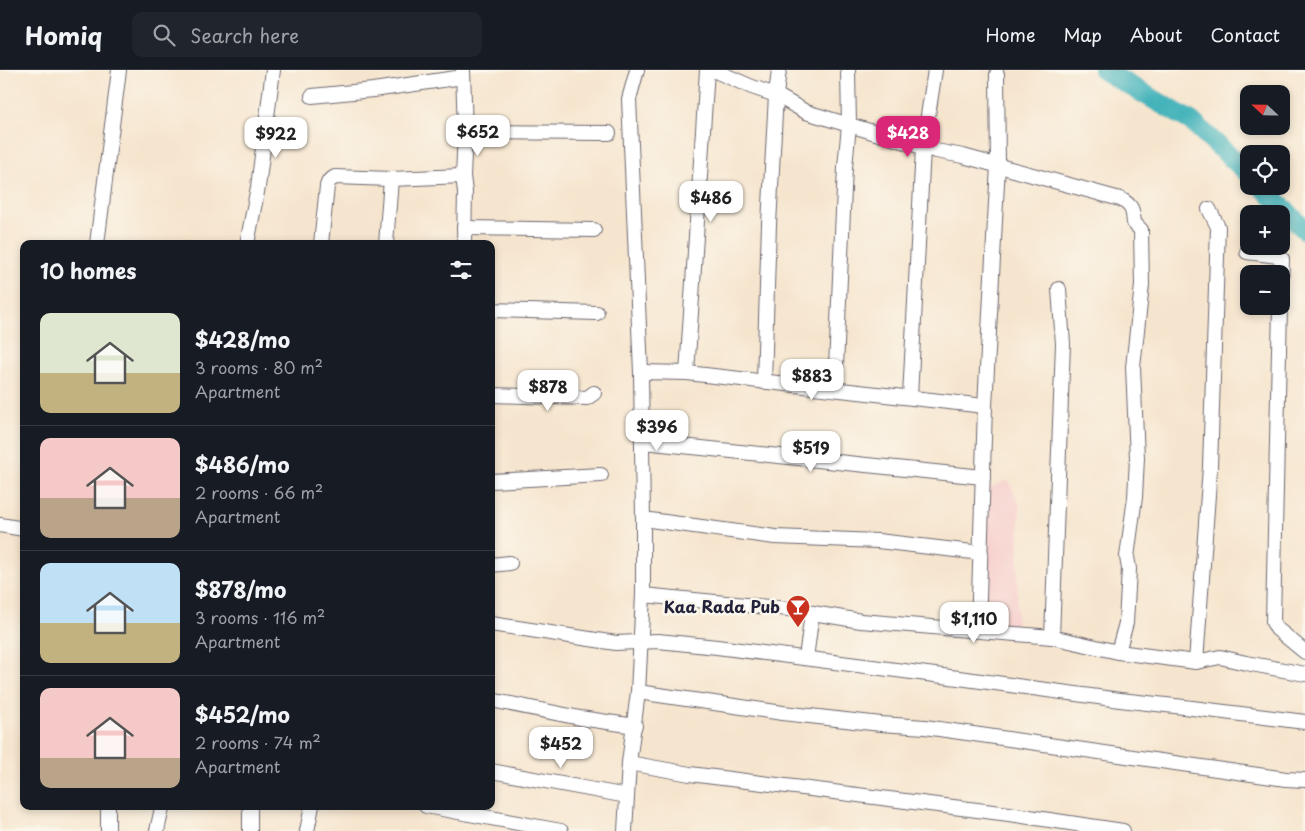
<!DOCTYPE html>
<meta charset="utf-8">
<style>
:root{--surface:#171b24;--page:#20242c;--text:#f1f3f6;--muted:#9ea1a6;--line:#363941;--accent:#db2777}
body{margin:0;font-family:"Playpen Sans",sans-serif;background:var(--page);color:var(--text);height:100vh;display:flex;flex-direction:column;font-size:19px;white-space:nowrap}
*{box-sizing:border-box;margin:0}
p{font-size:16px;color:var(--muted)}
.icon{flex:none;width:28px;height:28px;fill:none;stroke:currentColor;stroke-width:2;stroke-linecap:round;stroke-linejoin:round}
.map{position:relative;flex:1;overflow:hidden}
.panel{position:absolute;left:20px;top:170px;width:475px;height:570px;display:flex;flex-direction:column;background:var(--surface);border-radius:10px;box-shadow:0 2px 8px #0003}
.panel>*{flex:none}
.needle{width:32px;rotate:292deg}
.buttons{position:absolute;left:1240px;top:15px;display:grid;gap:10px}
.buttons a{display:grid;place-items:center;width:50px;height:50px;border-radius:10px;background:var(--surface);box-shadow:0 2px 8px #0003;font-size:25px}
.price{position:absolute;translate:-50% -42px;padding:0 11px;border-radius:10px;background:#fff;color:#222;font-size:16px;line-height:32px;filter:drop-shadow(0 1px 2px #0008)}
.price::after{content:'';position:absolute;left:50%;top:30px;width:15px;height:11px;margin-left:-8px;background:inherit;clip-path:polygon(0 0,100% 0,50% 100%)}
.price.on{background:var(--accent);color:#fff}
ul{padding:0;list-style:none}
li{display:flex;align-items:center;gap:15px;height:125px;padding:0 20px}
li+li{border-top:1px solid var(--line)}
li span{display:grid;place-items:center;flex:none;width:140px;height:100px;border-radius:10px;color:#555}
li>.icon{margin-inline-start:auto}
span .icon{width:60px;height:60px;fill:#fffc;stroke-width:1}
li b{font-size:21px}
h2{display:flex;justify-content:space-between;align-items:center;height:60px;padding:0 20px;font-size:21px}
header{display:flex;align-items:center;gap:30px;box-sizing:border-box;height:70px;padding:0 25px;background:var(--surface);border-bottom:1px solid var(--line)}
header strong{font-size:24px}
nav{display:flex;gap:28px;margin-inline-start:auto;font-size:18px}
.search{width:350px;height:45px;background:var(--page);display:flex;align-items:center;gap:12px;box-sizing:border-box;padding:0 18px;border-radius:10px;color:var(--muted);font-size:19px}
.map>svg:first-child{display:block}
.built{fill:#f7d0cd}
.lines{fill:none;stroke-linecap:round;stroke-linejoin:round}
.river{stroke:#42b2ba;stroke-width:20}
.street-casing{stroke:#6c666e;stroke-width:16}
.street{stroke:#fff;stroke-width:14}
.labels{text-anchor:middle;stroke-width:5;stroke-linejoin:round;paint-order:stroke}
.poi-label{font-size:16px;font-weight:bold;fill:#22223b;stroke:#fbf7ec;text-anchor:end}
</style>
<header>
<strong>Homiq</strong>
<div class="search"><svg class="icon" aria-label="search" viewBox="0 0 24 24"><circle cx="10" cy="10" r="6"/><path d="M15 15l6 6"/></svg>Search here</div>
<nav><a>Home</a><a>Map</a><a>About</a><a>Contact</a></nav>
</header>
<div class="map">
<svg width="1305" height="761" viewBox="0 0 1305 761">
<rect width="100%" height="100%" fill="#fbf7ec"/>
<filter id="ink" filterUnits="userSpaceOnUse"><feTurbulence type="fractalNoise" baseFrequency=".02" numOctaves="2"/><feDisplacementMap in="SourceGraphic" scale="10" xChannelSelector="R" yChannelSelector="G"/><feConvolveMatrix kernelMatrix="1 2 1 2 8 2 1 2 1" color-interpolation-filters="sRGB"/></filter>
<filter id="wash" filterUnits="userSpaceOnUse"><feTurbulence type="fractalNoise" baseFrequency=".0096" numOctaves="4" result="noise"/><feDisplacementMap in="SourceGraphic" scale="20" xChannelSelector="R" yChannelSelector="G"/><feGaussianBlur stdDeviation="1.12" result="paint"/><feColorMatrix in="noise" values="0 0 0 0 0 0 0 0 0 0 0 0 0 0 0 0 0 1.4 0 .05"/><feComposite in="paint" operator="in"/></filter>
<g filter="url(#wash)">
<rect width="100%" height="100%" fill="#f6e5ce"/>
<!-- built -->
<polygon class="built" points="1008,410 1020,436 1016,562 981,558 986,419"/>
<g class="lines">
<!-- river -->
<g class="river">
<polyline points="1103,0 1191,51 1249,104"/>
<polyline points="1262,116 1305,160"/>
</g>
</g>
</g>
<g filter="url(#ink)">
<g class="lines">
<defs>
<g id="street">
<polyline points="463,0 465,62 463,106 465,122 464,174"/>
<path d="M713,0L752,17L776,25L806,42L936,81L963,86L1120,129C1132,135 1133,140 1134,153L1141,160L1142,215L1133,297L1137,388L1135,427L1127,487L1129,499L1126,553L1118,582"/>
<polyline points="312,26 373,20 463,7"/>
<polyline points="465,62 609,63"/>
<polyline points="464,158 594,160"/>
<polyline points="97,174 119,0"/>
<polyline points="247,174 258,117 273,0"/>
<polyline points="321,174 327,116 329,111 335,107 391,109 463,106"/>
<polyline points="386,174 391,109"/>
<polyline points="1247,182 1278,186 1282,189 1281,221"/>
<polyline points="1280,236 1273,552 1277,559 1305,582"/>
<polyline points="491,240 597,243"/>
<polyline points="641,302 687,303 985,336"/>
<polyline points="687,303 707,0"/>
<polyline points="764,312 769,154 776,25 779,0"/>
<polyline points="835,319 845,97 849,55 848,0"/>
<polyline points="491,325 587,328 594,323"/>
<polyline points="910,327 923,78 935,0"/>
<polyline points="643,372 983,407"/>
<polyline points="491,411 601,405"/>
<polyline points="643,449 775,467 878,471 981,483"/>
<polyline points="0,455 24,459"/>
<polyline points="491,495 510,493"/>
<polyline points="643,525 789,539 861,551 1052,567 1118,582 1196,592 1220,587 1246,593 1305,604"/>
<polyline points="491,554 616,573 658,571 717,577 966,609 1120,630 1184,637 1305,652"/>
<polyline points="978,560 985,336 998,95 997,4"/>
<polyline points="1052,567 1063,274 1059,219"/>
<polyline points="806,588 812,543"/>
<polyline points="1196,592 1210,397 1218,157 1209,139"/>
<polyline points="638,622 783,643 881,654 925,657 1286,709 1305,710"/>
<polyline points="491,630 580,648 635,656"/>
<polyline points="629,693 690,704 1009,744 1123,761"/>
<polyline points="491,701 627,726"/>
<polyline points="108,736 108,761"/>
<polyline points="426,736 561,761"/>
<polyline points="157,761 162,738"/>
<polyline points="250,761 250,736"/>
<polyline points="307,761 312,736"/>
<polyline points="625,761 629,693 638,622 643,525 643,449 641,302 629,29 637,0"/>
</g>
</defs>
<!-- street casing -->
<use href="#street" class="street-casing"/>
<!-- street -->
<use href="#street" class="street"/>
</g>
</g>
<!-- icons -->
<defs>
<symbol id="bar-pin" viewBox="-11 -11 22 30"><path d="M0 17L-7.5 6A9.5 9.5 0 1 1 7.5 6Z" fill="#c8321e" stroke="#fbf7ec"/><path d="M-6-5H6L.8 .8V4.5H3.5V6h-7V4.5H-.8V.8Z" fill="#fff"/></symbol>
</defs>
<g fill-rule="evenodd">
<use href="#bar-pin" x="784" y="523" width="28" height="38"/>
</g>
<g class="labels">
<!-- poi labels -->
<g class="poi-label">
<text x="780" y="543">Kaa Rada Pub</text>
</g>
</g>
</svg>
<div class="buttons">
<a><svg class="needle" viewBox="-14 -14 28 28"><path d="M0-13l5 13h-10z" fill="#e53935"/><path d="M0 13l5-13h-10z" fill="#9ea1a6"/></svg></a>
<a><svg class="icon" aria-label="locate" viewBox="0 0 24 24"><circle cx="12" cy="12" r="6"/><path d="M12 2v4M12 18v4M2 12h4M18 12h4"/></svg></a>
<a>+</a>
<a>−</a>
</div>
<b class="price" style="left:478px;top:87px">$652</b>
<b class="price on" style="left:908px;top:88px">$428</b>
<b class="price" style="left:276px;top:89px">$922</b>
<b class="price" style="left:711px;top:153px">$486</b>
<b class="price" style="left:812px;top:331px">$883</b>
<b class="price" style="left:548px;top:342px">$878</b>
<b class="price" style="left:657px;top:382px">$396</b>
<b class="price" style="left:811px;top:403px">$519</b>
<b class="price" style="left:974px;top:574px">$1,110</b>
<b class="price" style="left:561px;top:699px">$452</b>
<section class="panel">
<h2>10 homes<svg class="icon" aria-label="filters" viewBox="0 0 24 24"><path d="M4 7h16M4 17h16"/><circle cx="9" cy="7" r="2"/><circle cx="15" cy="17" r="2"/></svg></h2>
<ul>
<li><span style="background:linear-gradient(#dfe7d0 60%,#c2b280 0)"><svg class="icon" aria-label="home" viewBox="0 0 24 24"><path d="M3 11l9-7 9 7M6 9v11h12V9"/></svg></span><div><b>$428/mo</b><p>3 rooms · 80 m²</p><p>Apartment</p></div></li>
<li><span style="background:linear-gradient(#f6c9c9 60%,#b9a48a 0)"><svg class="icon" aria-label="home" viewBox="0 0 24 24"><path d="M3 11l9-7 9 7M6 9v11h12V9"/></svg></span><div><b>$486/mo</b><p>2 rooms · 66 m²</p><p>Apartment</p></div></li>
<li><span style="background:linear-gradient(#bfe0f5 60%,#c2b280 0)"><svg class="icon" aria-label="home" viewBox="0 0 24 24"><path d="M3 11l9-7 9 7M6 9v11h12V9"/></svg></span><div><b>$878/mo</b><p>3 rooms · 116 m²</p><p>Apartment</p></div></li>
<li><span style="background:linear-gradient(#f6c9c9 70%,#b9a48a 0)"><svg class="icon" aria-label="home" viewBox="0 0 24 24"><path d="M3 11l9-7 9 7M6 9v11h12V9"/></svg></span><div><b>$452/mo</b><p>2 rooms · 74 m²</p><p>Apartment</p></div></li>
</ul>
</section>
</div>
